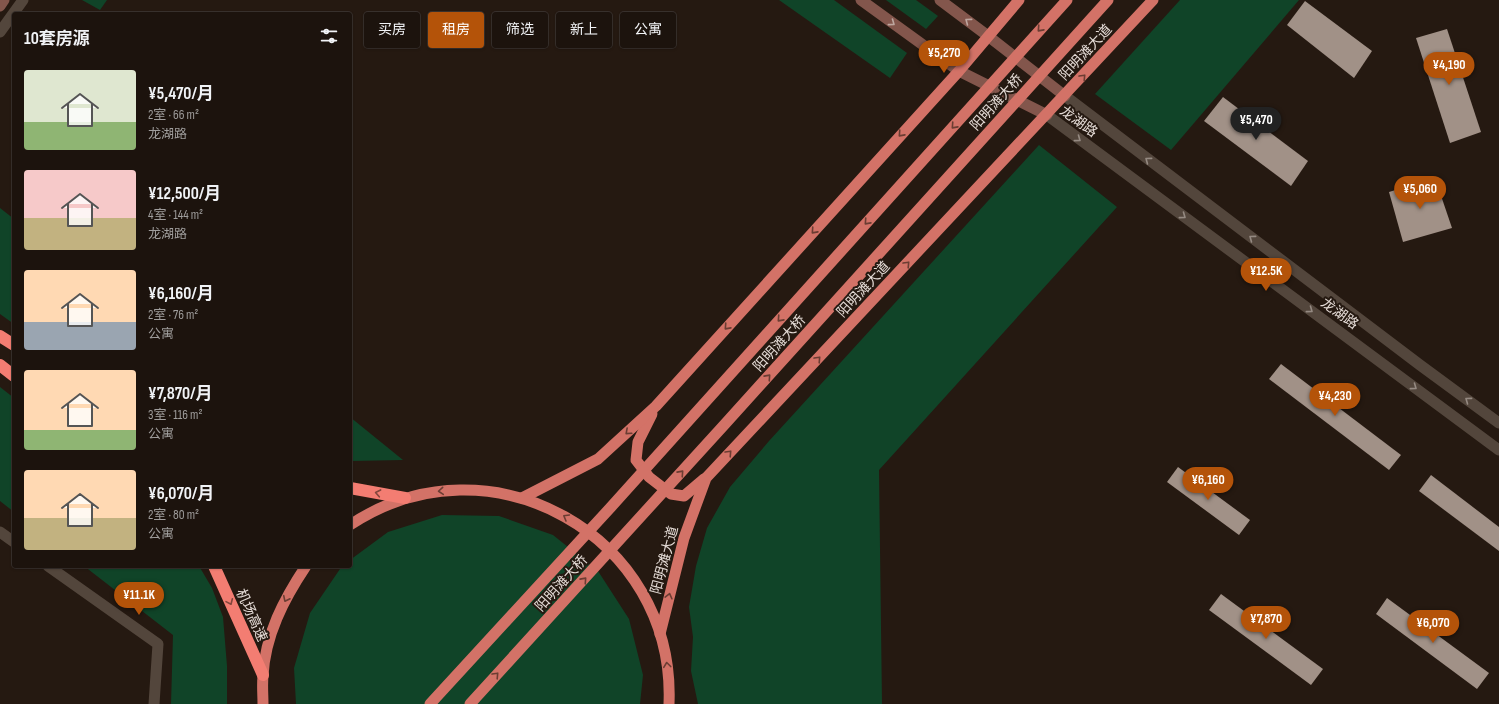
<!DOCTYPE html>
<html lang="zh">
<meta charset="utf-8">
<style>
:root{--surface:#1c130d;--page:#29201b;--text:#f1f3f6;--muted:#a09e9d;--line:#3a322e;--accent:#b45309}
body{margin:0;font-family:"Sofia Sans Condensed","Noto Sans SC",sans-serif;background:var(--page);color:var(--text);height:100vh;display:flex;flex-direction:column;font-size:15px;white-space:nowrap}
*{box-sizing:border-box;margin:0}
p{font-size:13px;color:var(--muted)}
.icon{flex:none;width:22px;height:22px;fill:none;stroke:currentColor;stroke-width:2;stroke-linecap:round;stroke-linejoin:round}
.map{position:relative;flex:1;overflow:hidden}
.sheet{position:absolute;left:12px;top:12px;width:340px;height:556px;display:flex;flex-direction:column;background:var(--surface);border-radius:4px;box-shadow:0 1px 3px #0004,0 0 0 1px var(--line)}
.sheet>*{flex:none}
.top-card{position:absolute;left:364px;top:12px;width:380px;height:36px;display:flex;gap:8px}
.price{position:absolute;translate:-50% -34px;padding:0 9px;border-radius:14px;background:var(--accent);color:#fff;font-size:13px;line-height:26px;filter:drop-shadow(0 1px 2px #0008)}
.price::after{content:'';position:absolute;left:50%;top:24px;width:12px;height:9px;margin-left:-6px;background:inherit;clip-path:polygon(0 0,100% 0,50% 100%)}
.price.current{background:#222;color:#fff}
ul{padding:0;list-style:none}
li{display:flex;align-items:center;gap:12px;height:100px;padding:0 12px}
li span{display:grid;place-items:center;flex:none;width:112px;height:80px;border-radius:4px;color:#555}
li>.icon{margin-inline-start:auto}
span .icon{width:48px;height:48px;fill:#fffc;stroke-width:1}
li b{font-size:17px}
h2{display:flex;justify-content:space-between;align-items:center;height:48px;padding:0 12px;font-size:17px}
.pill{padding:0 14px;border-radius:4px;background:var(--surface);box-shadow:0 1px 3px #0004,0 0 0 1px var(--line);font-size:14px;line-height:36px}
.pill.current{background:var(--accent);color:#fff}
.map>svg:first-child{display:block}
.green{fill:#104428}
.building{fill:#a19187}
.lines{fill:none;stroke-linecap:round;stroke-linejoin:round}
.minor{stroke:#53463c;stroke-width:11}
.tertiary{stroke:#53463c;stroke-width:11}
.secondary{stroke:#83564c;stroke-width:11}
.trunk{stroke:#d37267;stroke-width:11}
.motorway{stroke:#f37d72;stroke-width:12}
.oneway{stroke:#bea69f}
.oneway2{stroke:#6b3d33}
.oneway3{stroke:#958a82}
.oneway4{stroke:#82463d}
.labels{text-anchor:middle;stroke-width:4;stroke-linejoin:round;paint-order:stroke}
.street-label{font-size:14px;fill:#e5dcd7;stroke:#251911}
</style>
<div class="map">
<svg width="1499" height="704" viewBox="0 0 1499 704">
<rect width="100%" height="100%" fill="#251911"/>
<!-- green -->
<g class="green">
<polygon points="82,0 107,0 100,10"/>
<polygon points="779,0 834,0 907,53 890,78"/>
<polygon points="886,0 916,0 938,16 926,29"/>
<polygon points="1180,0 1299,0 1171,150 1095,94"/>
<polygon points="1039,145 1117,207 879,470 882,704 698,704 691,671 693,637 689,607 696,566 707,528 730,487 769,441"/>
<polygon points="0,208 14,219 14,324 0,314"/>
<polygon points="0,387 14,398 14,512 0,501"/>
<polygon points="350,417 403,460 350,461"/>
<polygon points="442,515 499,516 553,535 598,571 629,619 643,675 640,704 296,704 294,668 310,613 342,566 350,566 350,560 388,532"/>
<polygon points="84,566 199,566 212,588 223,617 227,666 227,704 171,704 173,635"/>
</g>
<!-- building -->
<g class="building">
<polygon points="1305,1 1372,51 1354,78 1287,25"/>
<polygon points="1447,29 1481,132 1450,143 1416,38"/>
<polygon points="1223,97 1308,161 1291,186 1204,121"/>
<polygon points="1435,178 1452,228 1403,242 1389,192"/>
<polygon points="1281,364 1401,455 1389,470 1269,379"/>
<polygon points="1178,467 1250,520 1239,535 1167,482"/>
<polygon points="1431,475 1499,527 1499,551 1419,491"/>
<polygon points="1221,594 1323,669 1311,685 1209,610"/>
<polygon points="1387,598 1489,673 1477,689 1376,614"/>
</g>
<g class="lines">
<!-- minor -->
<g class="minor">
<polyline points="0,532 14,542"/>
<polyline points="48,566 158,644 154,704"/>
</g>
<!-- tertiary -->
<g class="tertiary">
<polyline points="0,32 23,0"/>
<polyline points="1065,96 1420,365 1499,423"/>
<polyline points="1047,115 1499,450"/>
</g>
<!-- secondary -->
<g class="secondary">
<polyline points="861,0 959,71 1047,115"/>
<polyline points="940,0 988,36 1065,96"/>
<polyline points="0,6 4,0"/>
</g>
<!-- trunk -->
<g class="trunk">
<polyline points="652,414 638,442 636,460 649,477 671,494 684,496 704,479"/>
<polyline points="522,498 598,459 656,406 959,71 1019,0"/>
<path d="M350,525C490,432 676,536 669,704"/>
<polyline points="660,634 684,538 706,478 1153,0"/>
<path d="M263,704C263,695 262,685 263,676C265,635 284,599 306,566"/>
<polyline points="430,704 611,507 1067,0"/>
<polyline points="470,704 725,424 1108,0"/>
</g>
<!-- motorway -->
<g class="motorway">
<polyline points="0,336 14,345"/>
<polyline points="0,365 14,376"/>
<polyline points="350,488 405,498"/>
<polyline points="214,566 263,675"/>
</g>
</g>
<!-- one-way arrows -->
<defs><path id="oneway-chevron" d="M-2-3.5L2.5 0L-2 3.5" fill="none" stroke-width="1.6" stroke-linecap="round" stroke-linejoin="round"/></defs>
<g class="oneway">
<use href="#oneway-chevron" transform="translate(968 21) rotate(-143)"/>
<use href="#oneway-chevron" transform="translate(892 23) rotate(36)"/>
</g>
<g class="oneway2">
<use href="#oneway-chevron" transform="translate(1040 29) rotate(132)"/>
<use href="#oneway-chevron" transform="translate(1083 77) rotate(-47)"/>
<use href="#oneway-chevron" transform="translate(954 126) rotate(132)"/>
<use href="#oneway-chevron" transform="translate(901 134) rotate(132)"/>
<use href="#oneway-chevron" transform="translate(867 222) rotate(132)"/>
<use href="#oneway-chevron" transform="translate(814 231) rotate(132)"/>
<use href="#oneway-chevron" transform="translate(907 264) rotate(-47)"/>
<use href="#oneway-chevron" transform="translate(780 319) rotate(132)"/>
<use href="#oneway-chevron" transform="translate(727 327) rotate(132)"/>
<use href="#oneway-chevron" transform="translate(818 359) rotate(-47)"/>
<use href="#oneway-chevron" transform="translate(768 377) rotate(-48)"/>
<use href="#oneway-chevron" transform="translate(628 432) rotate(138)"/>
<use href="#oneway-chevron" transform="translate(729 453) rotate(-47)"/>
<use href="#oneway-chevron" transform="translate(681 473) rotate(-48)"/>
<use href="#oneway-chevron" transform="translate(441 491) rotate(175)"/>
<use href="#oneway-chevron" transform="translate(566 517) rotate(-150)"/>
<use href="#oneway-chevron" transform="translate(584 580) rotate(-48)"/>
<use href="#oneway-chevron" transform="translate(669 596) rotate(-76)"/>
<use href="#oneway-chevron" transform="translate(286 599) rotate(116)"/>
<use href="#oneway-chevron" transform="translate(667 665) rotate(-97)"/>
<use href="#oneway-chevron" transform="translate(496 675) rotate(-47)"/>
</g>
<g class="oneway3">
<use href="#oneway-chevron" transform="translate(1078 139) rotate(36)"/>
<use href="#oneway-chevron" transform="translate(1148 160) rotate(-143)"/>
<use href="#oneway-chevron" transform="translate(1183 216) rotate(36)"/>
<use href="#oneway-chevron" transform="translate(1252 238) rotate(-143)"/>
<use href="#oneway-chevron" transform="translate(1310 310) rotate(36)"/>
<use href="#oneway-chevron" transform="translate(1414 387) rotate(36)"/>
<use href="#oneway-chevron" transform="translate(1468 400) rotate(-144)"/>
</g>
<g class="oneway4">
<use href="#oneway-chevron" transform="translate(378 493) rotate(-169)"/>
<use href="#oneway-chevron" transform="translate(230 602) rotate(66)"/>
</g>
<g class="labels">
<!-- street labels -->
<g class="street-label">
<text transform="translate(1085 52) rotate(-47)" y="5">阳明滩大道</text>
<text transform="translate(996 102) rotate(-48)" y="5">阳明滩大桥</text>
<text transform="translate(1079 121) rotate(36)" y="5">龙湖路</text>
<text transform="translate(863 289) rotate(-47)" y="5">阳明滩大道</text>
<text transform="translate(1340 313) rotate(36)" y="5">龙湖路</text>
<text transform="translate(779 343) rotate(-48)" y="5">阳明滩大桥</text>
<text transform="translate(664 560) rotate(-75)" y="5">阳明滩大道</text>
<text transform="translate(561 583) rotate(-48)" y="5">阳明滩大桥</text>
<text transform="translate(252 615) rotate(66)" y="5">机场高速</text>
</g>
</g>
</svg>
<b class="price" style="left:944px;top:74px">¥5,270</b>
<b class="price" style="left:1449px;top:86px">¥4,190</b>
<b class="price current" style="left:1256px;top:141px">¥5,470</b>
<b class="price" style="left:1420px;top:210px">¥5,060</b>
<b class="price" style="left:1266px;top:292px">¥12.5K</b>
<b class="price" style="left:1335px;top:417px">¥4,230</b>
<b class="price" style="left:1208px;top:501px">¥6,160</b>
<b class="price" style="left:139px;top:616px">¥11.1K</b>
<b class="price" style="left:1266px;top:640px">¥7,870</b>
<b class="price" style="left:1433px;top:644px">¥6,070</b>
<div class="top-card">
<a class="pill">买房</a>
<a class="pill current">租房</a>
<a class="pill">筛选</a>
<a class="pill">新上</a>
<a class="pill">公寓</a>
</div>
<section class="sheet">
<h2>10套房源<svg class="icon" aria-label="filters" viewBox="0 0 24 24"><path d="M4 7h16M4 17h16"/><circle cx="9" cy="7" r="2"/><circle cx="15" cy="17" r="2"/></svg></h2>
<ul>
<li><span style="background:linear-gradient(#dfe7d0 65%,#8fb573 0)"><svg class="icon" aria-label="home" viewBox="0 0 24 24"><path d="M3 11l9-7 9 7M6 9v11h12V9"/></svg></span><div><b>¥5,470/月</b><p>2室 · 66 m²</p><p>龙湖路</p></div></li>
<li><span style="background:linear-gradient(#f6c9c9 60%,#c2b280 0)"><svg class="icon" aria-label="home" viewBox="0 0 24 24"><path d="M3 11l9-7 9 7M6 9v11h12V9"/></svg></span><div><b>¥12,500/月</b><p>4室 · 144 m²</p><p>龙湖路</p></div></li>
<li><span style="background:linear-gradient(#ffd9b3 65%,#9aa5b1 0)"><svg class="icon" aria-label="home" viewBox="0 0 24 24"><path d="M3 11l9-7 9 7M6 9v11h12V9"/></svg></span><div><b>¥6,160/月</b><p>2室 · 76 m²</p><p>公寓</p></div></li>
<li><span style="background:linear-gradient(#ffd9b3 75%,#8fb573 0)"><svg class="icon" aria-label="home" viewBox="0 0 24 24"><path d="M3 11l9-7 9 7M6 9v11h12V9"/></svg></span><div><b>¥7,870/月</b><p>3室 · 116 m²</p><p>公寓</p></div></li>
<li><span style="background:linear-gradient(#ffd9b3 60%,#c2b280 0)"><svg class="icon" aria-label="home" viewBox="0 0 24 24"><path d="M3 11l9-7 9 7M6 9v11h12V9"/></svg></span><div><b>¥6,070/月</b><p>2室 · 80 m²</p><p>公寓</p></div></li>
</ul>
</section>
</div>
